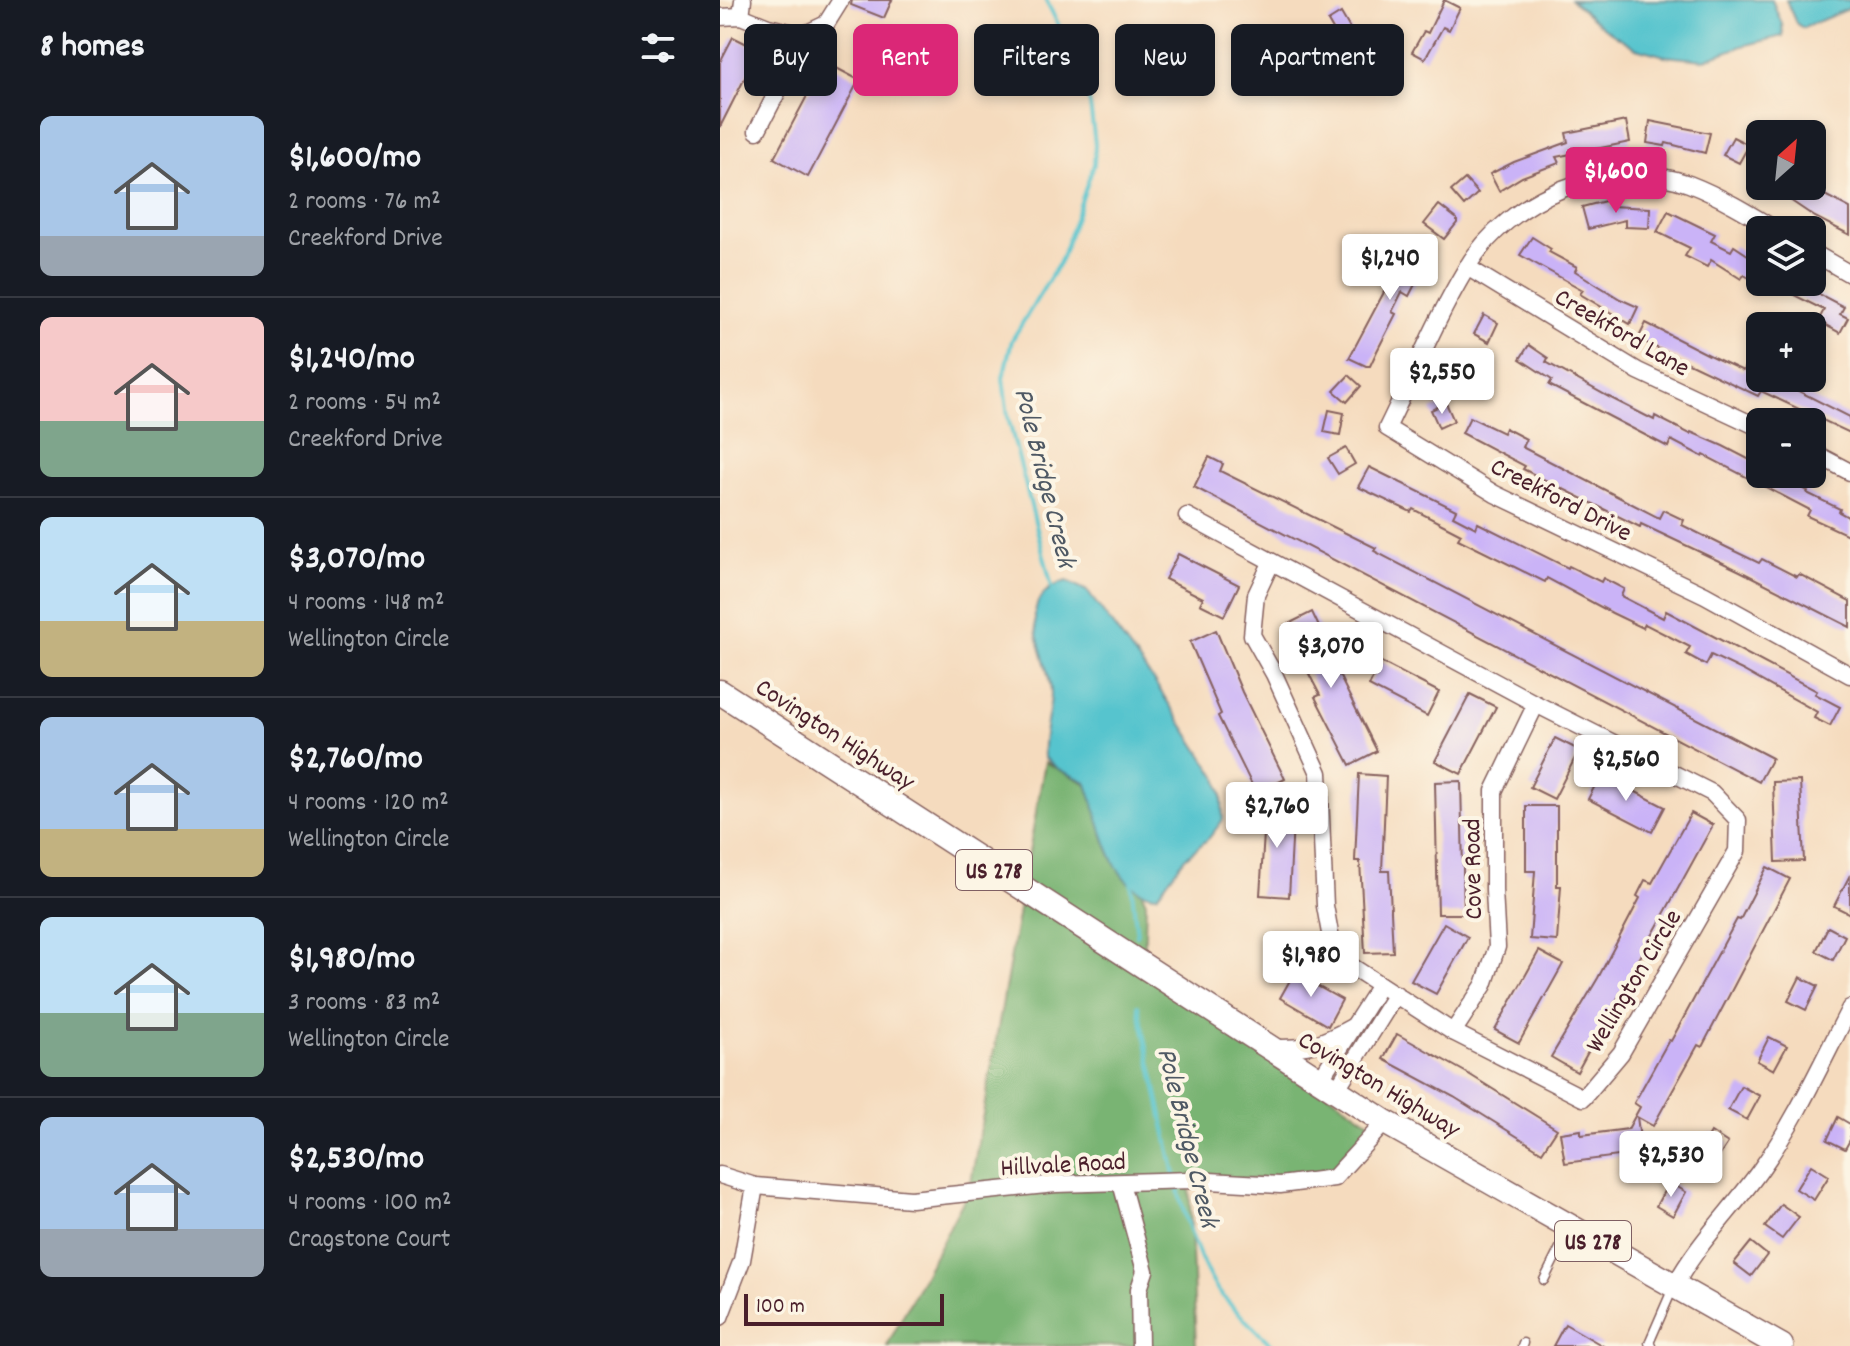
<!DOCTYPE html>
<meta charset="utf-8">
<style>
:root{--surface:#171b24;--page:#20242c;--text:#f1f3f6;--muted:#9ea1a6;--line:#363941;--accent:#db2777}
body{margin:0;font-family:Dekko,sans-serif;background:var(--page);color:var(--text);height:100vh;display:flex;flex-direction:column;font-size:30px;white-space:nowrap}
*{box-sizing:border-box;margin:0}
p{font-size:26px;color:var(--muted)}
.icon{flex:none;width:44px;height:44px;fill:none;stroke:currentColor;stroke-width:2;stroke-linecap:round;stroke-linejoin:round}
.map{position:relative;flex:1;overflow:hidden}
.details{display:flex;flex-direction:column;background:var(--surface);width:720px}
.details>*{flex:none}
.top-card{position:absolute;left:24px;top:24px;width:760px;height:72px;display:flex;gap:16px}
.needle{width:52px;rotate:27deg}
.fabs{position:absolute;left:1026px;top:120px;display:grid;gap:16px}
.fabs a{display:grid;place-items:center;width:80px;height:80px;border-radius:12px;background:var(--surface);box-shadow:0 4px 12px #0003;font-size:40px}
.scale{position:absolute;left:24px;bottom:20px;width:200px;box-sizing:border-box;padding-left:8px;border:4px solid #4a1f2b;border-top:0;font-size:22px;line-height:28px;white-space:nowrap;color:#4a1f2b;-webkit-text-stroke:6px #fcf5e5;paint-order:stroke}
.price{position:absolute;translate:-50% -68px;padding:0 18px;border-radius:8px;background:#fff;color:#222;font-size:26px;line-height:52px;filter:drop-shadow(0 2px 4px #0008)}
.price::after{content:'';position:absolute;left:50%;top:48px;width:24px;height:18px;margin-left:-12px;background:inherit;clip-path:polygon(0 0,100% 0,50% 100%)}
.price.current{background:var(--accent);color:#fff}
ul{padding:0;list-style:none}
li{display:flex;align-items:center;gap:24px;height:200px;padding:0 40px}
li+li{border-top:2px solid var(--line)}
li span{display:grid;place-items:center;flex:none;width:224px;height:160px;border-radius:12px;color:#555}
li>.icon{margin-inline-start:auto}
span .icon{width:96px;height:96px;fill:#fffc;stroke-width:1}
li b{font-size:34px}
h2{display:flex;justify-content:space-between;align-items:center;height:96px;padding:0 40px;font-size:34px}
.pill{padding:0 28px;border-radius:12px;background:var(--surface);box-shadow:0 4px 12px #0003;font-size:28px;line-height:72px}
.pill.current{background:var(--accent);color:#fff}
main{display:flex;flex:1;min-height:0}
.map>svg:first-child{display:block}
.forest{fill:#79b473;stroke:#626a4f;stroke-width:2}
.water{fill:#57c4ce;stroke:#50727c;stroke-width:2}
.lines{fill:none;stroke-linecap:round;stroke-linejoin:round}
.stream{stroke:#57c4ce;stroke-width:4}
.building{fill:#cab3f7}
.lane-casing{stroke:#86615e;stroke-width:11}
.street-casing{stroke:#86615e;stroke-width:19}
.primary-casing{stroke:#86615e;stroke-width:27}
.lane{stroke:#fff;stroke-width:8}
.street{stroke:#fff;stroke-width:16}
.primary{stroke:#fff;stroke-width:24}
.labels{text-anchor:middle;stroke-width:8;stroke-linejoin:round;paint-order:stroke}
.shield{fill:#fcf5e5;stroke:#7f5f63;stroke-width:2}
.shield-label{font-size:24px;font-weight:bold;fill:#4a1f2b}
.street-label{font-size:26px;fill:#4a1f2b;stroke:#fcf5e5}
.water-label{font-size:28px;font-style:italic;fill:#4f5964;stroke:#fcf5e5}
</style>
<main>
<section class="details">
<h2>8 homes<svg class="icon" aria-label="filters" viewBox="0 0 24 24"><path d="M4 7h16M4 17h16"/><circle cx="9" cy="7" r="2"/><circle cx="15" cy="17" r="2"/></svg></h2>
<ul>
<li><span style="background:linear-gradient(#a9c7e8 75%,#9aa5b1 0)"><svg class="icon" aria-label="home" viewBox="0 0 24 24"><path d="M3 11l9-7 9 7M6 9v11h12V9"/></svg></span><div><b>$1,600/mo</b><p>2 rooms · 76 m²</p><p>Creekford Drive</p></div></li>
<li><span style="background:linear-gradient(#f6c9c9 65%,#7fa58c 0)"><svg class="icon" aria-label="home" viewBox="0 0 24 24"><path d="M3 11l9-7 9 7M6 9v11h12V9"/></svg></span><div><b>$1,240/mo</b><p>2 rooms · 54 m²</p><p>Creekford Drive</p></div></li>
<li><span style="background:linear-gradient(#bfe0f5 65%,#c2b280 0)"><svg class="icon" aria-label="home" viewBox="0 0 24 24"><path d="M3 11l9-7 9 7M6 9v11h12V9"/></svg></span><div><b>$3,070/mo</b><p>4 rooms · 148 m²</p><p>Wellington Circle</p></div></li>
<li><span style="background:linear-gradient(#a9c7e8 70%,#c2b280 0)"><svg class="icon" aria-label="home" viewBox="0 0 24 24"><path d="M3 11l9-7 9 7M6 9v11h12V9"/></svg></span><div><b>$2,760/mo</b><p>4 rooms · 120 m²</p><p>Wellington Circle</p></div></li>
<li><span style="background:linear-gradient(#bfe0f5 60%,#7fa58c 0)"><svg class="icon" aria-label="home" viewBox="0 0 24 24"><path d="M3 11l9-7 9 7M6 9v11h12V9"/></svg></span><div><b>$1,980/mo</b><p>3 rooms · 83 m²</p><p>Wellington Circle</p></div></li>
<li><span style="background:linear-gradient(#a9c7e8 70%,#9aa5b1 0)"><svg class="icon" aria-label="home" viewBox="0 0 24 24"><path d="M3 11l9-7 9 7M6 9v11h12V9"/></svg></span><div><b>$2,530/mo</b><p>4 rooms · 100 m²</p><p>Cragstone Court</p></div></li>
</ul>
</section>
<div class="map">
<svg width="1130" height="1346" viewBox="0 0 1130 1346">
<rect width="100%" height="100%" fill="#fcf5e5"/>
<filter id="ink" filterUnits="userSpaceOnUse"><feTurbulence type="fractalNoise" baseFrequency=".0125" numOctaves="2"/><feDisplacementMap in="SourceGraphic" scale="16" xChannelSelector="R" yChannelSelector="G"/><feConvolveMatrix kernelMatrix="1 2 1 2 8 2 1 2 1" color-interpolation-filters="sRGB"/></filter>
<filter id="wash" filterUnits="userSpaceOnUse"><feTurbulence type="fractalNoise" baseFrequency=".006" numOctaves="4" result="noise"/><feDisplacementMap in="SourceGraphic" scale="32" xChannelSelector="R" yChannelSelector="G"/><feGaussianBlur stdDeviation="1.8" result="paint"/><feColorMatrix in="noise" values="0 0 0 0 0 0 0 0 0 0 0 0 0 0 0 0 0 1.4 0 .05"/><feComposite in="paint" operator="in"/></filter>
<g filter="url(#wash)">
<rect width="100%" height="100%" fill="#f5dbbe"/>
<!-- forest -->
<polygon class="forest" points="325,762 375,788 426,902 424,966 658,1128 614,1178 469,1180 476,1346 167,1346 250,1188"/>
<!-- water -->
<g class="water">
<polygon points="851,0 1052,0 1062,24 1063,36 1022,46 984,60 945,56 916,48 883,27"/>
<polygon points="1066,0 1130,0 1130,8 1083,28 1076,23"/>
<path d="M347,581L367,591L434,681L497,778L502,795L503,820L489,838L465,858L437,895C389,893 381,819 366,782L338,769L324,757C322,735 330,716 331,695C332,657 285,599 347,581Z"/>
</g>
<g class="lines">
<!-- stream -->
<g class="stream">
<polyline points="326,0 359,66 370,105 375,144 374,164 341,260 292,340 283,378 288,417 332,587"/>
<polyline points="411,881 417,935"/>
<polyline points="418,1006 455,1175"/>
<path d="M457,1184C463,1214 482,1270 500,1293C516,1312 535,1329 553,1346"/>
</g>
</g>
<g id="blocks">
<!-- building -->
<g class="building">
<polygon points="132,0 172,0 164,18 131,5"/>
<polygon points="724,0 740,8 729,30 723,27 705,59 692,52 704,31 708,33"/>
<polygon points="621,13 636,39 623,47 608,21"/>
<polygon points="13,37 39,50 0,127 0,62"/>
<polygon points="655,37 680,49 672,66 647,55"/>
<polygon points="105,62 139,80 88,177 54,158"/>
<polygon points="906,121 910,142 836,157 839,163 802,177 779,191 770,174 794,162 848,142 846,133"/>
<polygon points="930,121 990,133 985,153 946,143 945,146 927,143"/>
<polygon points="1013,137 1029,145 1019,163 1003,155"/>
<polygon points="745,179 758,193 744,206 731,191"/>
<polygon points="1071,186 1100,186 1097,191 1130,208 1130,235 1095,217 1064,196"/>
<polygon points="889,200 890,206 930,208 929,228 905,227 905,220 868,229 862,207"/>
<polygon points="719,205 737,219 737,223 724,239 704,224"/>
<polygon points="948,211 995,234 991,241 1011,251 1014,246 1040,263 1040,284 1024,275 1021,279 991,260 987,267 965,256 970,248 937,232"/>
<polygon points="812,237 831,249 829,252 857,267 855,271 900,299 918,307 910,324 860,294 863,290 800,255"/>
<polygon points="686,239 707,250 702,259 707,261 689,296 682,292 672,312 676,314 657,351 650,366 646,366 629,358 663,294"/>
<polygon points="1048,282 1084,282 1099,290 1097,293 1124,307 1120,314 1128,318 1120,333 1098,321 1104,310"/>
<polygon points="764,315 778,323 769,342 754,334"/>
<polygon points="926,323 993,357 1023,371 1025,366 1040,373 1040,378 1053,378 1130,417 1130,433 1041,391 1038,396 918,339"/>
<polygon points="809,345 828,358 826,362 889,397 934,420 935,416 970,434 971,432 1003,446 1040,465 1040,474 1056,474 1088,491 1087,493 1120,509 1119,512 1130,518 1130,536 1087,516 1090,510 984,455 983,457 951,440 948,447 829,385 832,380 800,359"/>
<polygon points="742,354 763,366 752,383 732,371"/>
<polygon points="629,375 641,386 627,402 614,391"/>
<polygon points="726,403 734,421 719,428 711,410"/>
<polygon points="609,410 624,413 620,435 604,432"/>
<polygon points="750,417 783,433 785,428 806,439 802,447 939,518 943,510 964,520 962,525 1006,547 1039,563 1042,559 1077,577 1079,574 1130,601 1130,627 1020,571 921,524 920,527 803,469 805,466 742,433"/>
<polygon points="626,448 635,464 618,474 608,458"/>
<polygon points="489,457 503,464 500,471 656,548 654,551 1052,758 1039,782 474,487"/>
<polygon points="649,467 736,510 733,516 756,528 758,523 848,568 849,566 881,582 883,578 904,589 901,596 943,618 946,611 1097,691 1095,694 1120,707 1110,726 1094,718 1097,712 1022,670 991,655 986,665 966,654 970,647 925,624 923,628 892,613 827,578 825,582 738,539 741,534 693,509 691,512 638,487"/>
<polygon points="458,554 519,585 504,616 480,604 483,598 445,579"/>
<polygon points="592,612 600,629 597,631 657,751 630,765 595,697 600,695 564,626"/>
<polygon points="496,630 522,692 565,779 536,793 498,716 501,714 470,642"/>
<polygon points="661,662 719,692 707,716 649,686"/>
<polygon points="750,694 776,707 741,774 715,761"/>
<polygon points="835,738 859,750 834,799 810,787"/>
<polygon points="639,774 666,776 662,871 669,871 673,952 645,953 640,861 635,861"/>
<polygon points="881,774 945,807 932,832 868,799"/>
<polygon points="741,781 744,914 718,914 715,782"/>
<polygon points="1080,781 1084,861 1056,862 1053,782"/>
<polygon points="546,803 574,804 569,897 540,895"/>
<polygon points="806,806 837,806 837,886 841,886 837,941 810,939 815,871 806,871"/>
<polygon points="971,813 993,825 857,1072 831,1057 878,978 920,898 917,896 925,880 932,883"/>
<polygon points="1047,867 1070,879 982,1047 978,1045 933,1126 917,1117 922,1153 845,1163 840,1133 861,1130 861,1135 908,1129 920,1107 914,1103 949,1040 951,1041 1017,919 1020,920"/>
<polygon points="1130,875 1130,914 1114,906"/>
<polygon points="724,923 748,937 716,994 691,981"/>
<polygon points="1108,927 1125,936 1113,960 1096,951"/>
<polygon points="819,951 843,964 799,1043 775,1030"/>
<polygon points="574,973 622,1000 608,1026 560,998"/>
<polygon points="1080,977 1098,986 1086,1010 1068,1001"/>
<polygon points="677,1034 747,1073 837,1129 822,1152 734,1097 663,1059"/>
<polygon points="1049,1037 1067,1046 1054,1070 1037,1061"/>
<polygon points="1021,1086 1040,1096 1027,1120 1008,1110"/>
<polygon points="1118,1117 1130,1124 1130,1140 1125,1149 1107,1140"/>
<polygon points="991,1132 1008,1143 993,1166 977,1156"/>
<polygon points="1091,1165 1109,1176 1094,1200 1076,1189"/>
<polygon points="949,1182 966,1192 953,1216 936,1206"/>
<polygon points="1061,1204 1079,1217 1062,1239 1045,1227"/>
<polygon points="1031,1242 1047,1255 1031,1276 1014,1263"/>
<polygon points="845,1324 883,1346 833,1346"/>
</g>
</g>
</g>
<g filter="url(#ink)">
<use href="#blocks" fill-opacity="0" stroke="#86615e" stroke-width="2"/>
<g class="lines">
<defs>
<g id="lane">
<polyline points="824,1280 850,1228"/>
<polyline points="802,1346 803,1343"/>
<polyline points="931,1346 929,1343 953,1288"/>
</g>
<g id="street">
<polyline points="21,16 23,0"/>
<polyline points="0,17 21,16 48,27 83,35 106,24 121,0"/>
<polyline points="37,131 78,52 83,35"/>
<path d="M1056,230C1028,213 1000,196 969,184C889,155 788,197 746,269C716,319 693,375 667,428L775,494L985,595L1130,675"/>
<polyline points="1092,252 1130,274"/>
<polyline points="747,267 918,371 1040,428"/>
<polyline points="1092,452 1130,472"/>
<polyline points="467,516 816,704 992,793 1018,820 1017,851 901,1053 863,1098 733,1032 614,955 605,906 599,773 554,674 532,635 536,595 551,563"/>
<polyline points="733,1032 764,985 777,947 774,890 774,791 816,704"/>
<path d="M552,1048C587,1049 602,1044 632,1027"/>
<polyline points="599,1081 660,985"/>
<polyline points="616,1090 676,994"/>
<polyline points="0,1175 35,1186 191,1199 336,1184 472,1180 560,1185 614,1178 665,1122"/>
<polyline points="401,1183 425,1271 419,1289 420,1346"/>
<path d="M954,1287C977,1243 1013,1209 1041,1169C1076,1120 1102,1062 1130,1008"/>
<polyline points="0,1317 22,1260 35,1186"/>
</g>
<polyline id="primary" points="0,692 665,1122 1061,1346"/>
</defs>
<!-- lane casing -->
<use href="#lane" class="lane-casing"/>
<!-- street casing -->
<use href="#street" class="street-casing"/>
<!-- primary casing -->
<use href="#primary" class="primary-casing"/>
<!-- lane -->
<use href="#lane" class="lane"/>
<!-- street -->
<use href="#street" class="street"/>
<!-- primary -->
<use href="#primary" class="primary"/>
</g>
</g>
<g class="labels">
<!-- shield labels -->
<g class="shield">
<rect x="236" y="850" width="76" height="40" rx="6"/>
<rect x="835" y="1221" width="76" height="40" rx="6"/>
</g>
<g class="shield-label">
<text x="274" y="878">US 278</text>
<text x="873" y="1249">US 278</text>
</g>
<!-- street labels -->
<g class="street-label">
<text transform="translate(903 331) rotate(30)" y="9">Creekford Lane</text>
<text transform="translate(842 498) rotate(27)" y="9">Creekford Drive</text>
<text transform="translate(116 733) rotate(33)" y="9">Covington Highway</text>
<text transform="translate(751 869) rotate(-91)" y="9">Cove Road</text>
<text transform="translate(912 980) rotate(-59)" y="9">Wellington Circle</text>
<text transform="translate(660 1083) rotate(31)" y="9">Covington Highway</text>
<text transform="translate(343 1163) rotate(-3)" y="9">Hillvale Road</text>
</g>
<!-- water labels -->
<g class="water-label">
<text transform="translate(327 477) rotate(76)" y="10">Pole Bridge Creek</text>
<text transform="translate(470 1137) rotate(76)" y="10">Pole Bridge Creek</text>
</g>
</g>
</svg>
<div class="fabs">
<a><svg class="needle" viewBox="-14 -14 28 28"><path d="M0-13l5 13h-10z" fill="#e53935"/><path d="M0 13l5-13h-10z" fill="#9ea1a6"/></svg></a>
<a><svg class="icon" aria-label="layers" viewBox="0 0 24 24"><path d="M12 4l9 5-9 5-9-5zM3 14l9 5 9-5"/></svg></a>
<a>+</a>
<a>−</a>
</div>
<div class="scale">100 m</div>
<b class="price current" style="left:896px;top:215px">$1,600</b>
<b class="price" style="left:670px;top:302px">$1,240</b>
<b class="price" style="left:722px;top:416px">$2,550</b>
<b class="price" style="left:611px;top:690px">$3,070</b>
<b class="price" style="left:906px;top:803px">$2,560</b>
<b class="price" style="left:557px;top:850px">$2,760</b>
<b class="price" style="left:591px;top:999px">$1,980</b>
<b class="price" style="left:951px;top:1199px">$2,530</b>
<div class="top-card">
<a class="pill">Buy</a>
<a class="pill current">Rent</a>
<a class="pill">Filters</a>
<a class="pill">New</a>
<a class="pill">Apartment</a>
</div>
</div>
</main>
